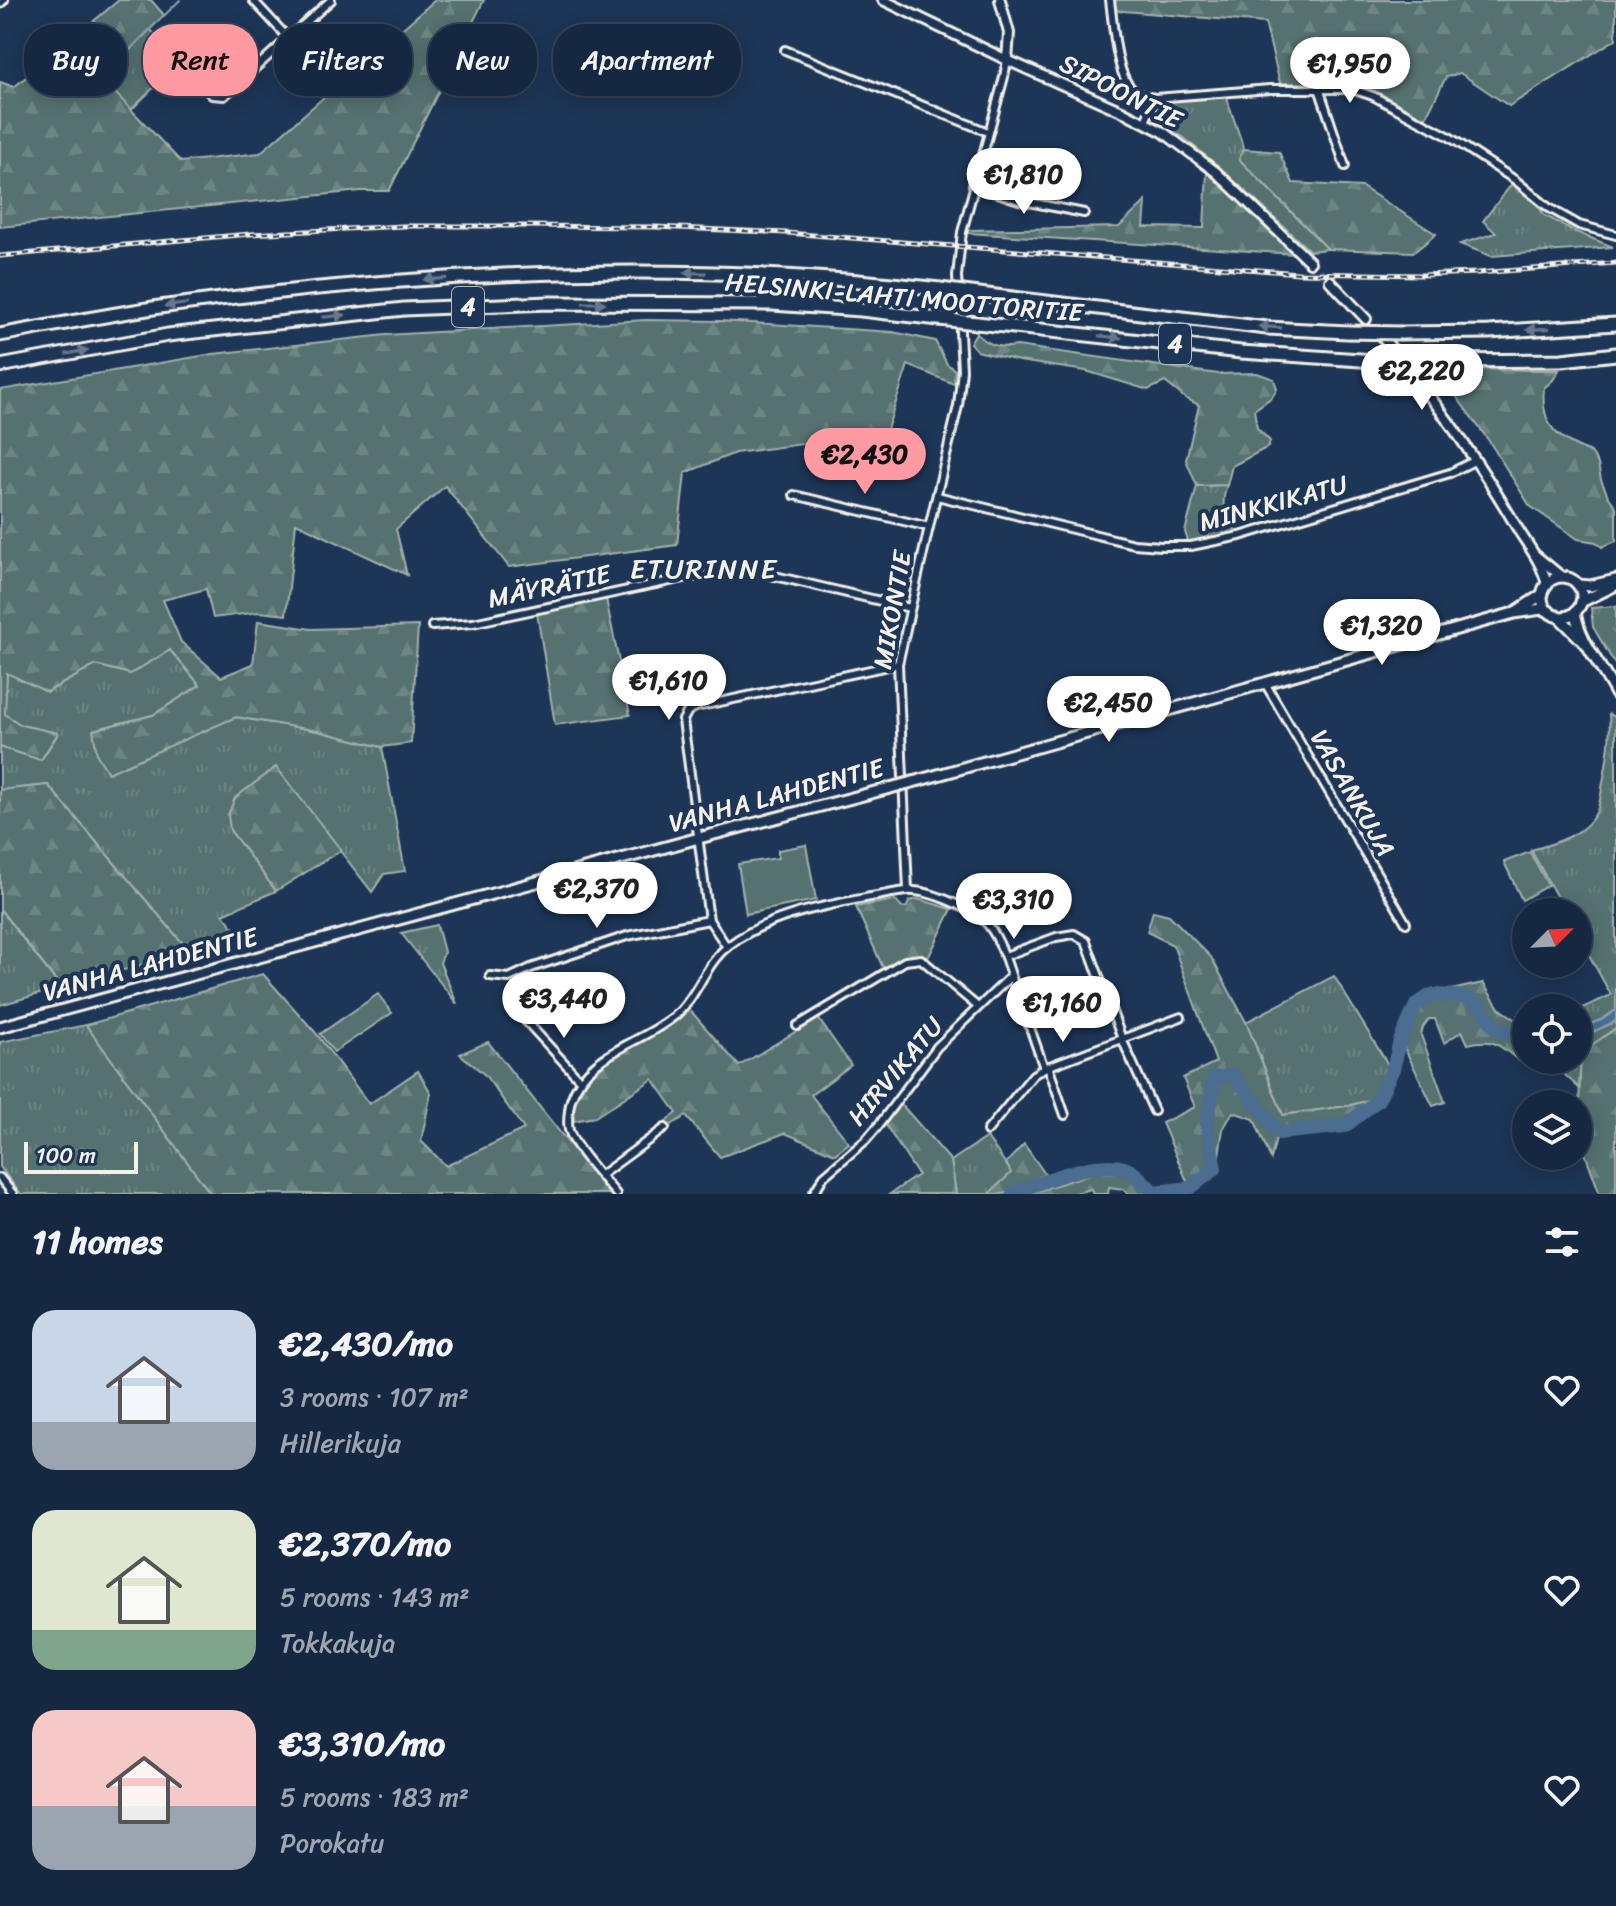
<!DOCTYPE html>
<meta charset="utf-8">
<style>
:root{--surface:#162841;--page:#1f3048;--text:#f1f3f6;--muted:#9ea6b1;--line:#35445a;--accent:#ff9aa2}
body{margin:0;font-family:Sriracha,sans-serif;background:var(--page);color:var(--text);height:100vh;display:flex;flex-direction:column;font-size:30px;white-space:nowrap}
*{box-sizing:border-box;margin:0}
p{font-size:26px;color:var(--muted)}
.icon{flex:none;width:44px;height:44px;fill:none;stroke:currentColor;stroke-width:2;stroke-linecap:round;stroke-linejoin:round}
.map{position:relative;height:1194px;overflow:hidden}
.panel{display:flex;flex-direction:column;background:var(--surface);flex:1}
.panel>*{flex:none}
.guide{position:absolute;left:24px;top:24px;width:800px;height:72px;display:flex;gap:16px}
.needle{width:52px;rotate:66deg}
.tools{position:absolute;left:1512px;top:898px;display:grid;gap:16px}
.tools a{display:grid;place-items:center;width:80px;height:80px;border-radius:50%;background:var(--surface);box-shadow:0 4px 20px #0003,0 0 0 2px var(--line);font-size:40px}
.scale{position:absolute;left:24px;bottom:20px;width:114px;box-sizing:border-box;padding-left:8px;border:4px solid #f4f1e8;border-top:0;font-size:22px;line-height:28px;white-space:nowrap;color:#f4f1e8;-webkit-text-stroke:6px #1d3557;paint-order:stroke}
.price{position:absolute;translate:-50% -68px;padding:0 18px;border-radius:28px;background:#fff;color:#222;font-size:26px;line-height:52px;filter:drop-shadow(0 2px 4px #0008)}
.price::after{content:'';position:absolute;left:50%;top:48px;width:24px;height:18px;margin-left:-12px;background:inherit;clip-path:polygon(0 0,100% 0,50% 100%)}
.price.on{background:var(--accent);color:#111}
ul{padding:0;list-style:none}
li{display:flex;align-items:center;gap:24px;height:200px;padding:0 32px}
li span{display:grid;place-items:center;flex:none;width:224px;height:160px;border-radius:24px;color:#555}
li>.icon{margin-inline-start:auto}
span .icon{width:96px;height:96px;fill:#fffc;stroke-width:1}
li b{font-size:34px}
h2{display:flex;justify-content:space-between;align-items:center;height:96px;padding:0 32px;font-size:34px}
.chip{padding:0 28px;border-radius:32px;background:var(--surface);box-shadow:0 4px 20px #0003,0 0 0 2px var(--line);font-size:28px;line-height:72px}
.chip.on{background:var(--accent);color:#111}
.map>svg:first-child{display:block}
.grass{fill:url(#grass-tufts);stroke:#a4b1ac;stroke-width:2}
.forest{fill:url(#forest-firs);stroke:#a4b1ac;stroke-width:2}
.garden{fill:#54716f;stroke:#a4b1ac;stroke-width:2}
.water{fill:#4b6d91;stroke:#8fa2b4;stroke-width:2}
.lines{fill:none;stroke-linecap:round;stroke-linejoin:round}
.stream{stroke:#8fa2b4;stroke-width:2}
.river{stroke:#4b6d91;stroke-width:14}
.tertiary-tunnel{stroke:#3d516d;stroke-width:8;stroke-dasharray:8 4;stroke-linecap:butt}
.minor-casing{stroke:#f4f1e8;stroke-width:12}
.tertiary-casing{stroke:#f4f1e8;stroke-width:14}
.secondary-casing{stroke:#f4f1e8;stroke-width:15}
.motorway-casing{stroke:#f4f1e8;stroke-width:17}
.minor{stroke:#1d3557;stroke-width:6}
.tertiary{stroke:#1d3557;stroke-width:8}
.secondary{stroke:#1d3557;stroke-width:9}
.motorway{stroke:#1d3557;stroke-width:11}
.rail-casing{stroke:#f4f1e8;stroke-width:5}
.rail{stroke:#1d3557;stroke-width:2;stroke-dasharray:6;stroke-linecap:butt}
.secondary-bridge-casing{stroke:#f4f1e8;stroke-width:15;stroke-linecap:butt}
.motorway-bridge-casing{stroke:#f4f1e8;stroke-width:17;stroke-linecap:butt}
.secondary-bridge{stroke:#1d3557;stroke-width:9}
.motorway-bridge{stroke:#1d3557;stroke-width:11}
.oneway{fill:#68778a}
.labels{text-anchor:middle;stroke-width:8;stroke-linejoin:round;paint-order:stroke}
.shield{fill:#1d3557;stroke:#b4b9bc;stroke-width:2}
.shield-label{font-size:24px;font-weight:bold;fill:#f4f1e8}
.street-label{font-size:26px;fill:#f4f1e8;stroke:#1d3557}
.neighbourhood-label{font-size:28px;letter-spacing:2px;fill:#f4f1e8;stroke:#1d3557}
</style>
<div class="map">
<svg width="1616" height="1194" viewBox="0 0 1616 1194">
<defs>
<pattern id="grass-tufts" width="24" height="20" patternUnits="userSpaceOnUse" patternTransform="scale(2)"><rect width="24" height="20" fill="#54716f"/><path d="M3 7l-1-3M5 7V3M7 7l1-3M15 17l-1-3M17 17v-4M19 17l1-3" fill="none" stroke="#6d8684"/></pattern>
<pattern id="forest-firs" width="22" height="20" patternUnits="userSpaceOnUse" patternTransform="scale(2)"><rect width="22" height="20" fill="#54716f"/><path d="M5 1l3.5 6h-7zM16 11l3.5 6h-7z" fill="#6d8684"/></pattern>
</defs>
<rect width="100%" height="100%" fill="#1d3557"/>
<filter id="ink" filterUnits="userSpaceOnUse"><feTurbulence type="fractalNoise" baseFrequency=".0125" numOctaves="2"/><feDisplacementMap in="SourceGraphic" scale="16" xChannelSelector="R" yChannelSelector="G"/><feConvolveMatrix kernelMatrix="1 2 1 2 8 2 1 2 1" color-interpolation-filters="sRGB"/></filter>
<g filter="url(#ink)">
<!-- grass -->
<g class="grass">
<polygon points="150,29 180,62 131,110 101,78"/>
<polygon points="1225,93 1244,149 1239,159 1328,249 1310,251 1219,167 1183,137 1154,120 1165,97"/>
<polygon points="1515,180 1533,196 1544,215 1576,232 1613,247 1491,256 1460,244 1496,233 1483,221"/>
<path d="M1227,485C1220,506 1224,511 1235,529L1234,533L1204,540L1188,541L1185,532L1197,486Z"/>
<polygon points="1616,606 1616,666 1593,627 1591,608"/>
<polygon points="170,650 200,685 153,715 93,730 228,720 236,717 318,731 382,747 405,871 384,874 372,892 276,768 230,830 276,891 223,914 238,933 190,952 48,785 0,790 0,747 41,760 58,734 21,725 4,714 7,672 47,692 96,665 130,674"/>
<path d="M1609,714L1616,718V1010L1601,1020L1578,1029V1010L1611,995L1578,935V912H1565L1531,850C1554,844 1589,834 1598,808C1601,798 1602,787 1604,777C1608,755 1611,737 1609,714Z"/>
<polygon points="0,909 61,988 0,1005"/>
<polygon points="437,925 444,952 440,963 457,1004 401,933"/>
<polygon points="1334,976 1390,1068 1377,1098 1347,1106 1283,1115 1246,1022"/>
<polygon points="1616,1021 1616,1028 1581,1053 1579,1088 1549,1060 1578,1060 1578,1039"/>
<polygon points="86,1025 211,1194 21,1194 0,1167 0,1042"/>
<polygon points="987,1137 1012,1173 991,1192 992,1194 956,1194 951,1161"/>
</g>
<!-- forest -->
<g class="forest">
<polygon points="119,0 151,0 164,15 102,79 181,162 260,153 435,0 484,0 389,191 361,191 0,227 0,82 14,87"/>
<polygon points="1110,0 1616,0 1616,39 1509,106 1460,73 1446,77 1425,119 1379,93 1353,84 1280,83 1265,23 1112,10"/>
<polygon points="1244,149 1279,152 1293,183 1362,187 1436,234 1414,252 1328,249 1239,159"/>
<polygon points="1207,172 1296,254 968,233 968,230 1119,227 1146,201 1144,227 1204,228"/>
<polygon points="646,320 720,321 893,332 935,341 947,364 955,370 954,384 908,365 879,454 825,441 735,453 685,473 677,545 509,567 445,486 396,529 407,575 296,523 286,615 259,612 213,618 206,589 163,600 181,642 221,677 253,664 258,621 311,629 418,626 411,743 382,747 318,731 236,717 108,773 97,755 93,730 153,715 200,685 170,650 130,674 96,665 47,692 7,673 5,714 21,725 58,733 41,760 0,747 0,390 213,354 386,335"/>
<path d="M976,333C988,345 1000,349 1017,346L1218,374L1257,373L1274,379L1277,389L1272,397L1254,410L1257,428L1270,441L1268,447L1232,466L1227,485L1197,486L1186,460L1199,405L1185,398L1165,382L1148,390L1086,371L1019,361L977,351L970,343Z"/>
<path d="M1436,369L1559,370L1553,380L1544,388C1540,426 1558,440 1591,452L1598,464L1601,480L1608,496L1616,507V541L1602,547L1596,542L1578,539L1530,506L1489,441Z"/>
<polygon points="606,599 630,715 555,725 537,613"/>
<polygon points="276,767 341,850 276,891 230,830 228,815 235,798"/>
<polygon points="48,785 190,952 61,987 0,909 0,790"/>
<path d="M918,899L952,909L927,960C911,951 898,962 884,970L856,907L895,900L902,908L907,907L909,901Z"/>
<polygon points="1153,911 1169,915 1211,957 1246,1022 1283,1115 1347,1106 1377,1098 1344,1124 1280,1130 1235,1073 1212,1076 1205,1124 1213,1168 1189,1186 1162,1123 1195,1107 1183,1078 1216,1062 1173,945 1147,932"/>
<polygon points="263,974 315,1032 369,1104 418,1071 431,1093 421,1141 446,1166 524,1129 485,1075 460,1054 488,1042 609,1194 211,1194 86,1025"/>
<path d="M1483,983L1499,1008L1518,1021L1511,1031C1492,1027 1493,1017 1481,1005C1470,996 1456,994 1442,992Z"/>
<path d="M1431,997C1446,997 1462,996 1475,1005C1482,1010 1486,1019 1492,1025C1501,1036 1513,1040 1526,1043V1060H1549L1557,1068C1545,1069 1531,1067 1520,1061C1511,1056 1503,1046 1493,1043C1485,1040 1476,1042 1468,1044L1462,1031L1444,1043L1435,1019H1429L1423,1027L1421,1035L1445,1102L1433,1106L1401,1041L1417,1005Z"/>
<path d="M689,1009L739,1066L818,1018L851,1065L811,1095L849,1143L835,1154L785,1133L720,1157L686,1116L666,1128L663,1124L677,1113L653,1079L595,1117L573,1121C573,1115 573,1108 574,1102C587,1060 636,1045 670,1024C677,1020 683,1014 689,1009Z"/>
<polygon points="1616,1028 1616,1194 1600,1194 1578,1134 1581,1053"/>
<polygon points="1234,1077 1277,1134 1271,1159 1254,1119 1233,1112 1223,1129 1217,1168 1210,1124 1216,1079"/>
<polygon points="901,1104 951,1161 956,1194 890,1194 918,1175 885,1124"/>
<polygon points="1024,1144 1045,1174 1004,1194 992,1194 991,1192 1011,1173 1006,1163"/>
<polygon points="1125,1171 1151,1194 1128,1194 1123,1189 1109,1187 1108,1194 1093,1194 1091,1189 1072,1194 1029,1194 1096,1172"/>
</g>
<!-- garden -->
<g class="garden">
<polygon points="806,845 816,900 746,914 738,864 778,858 778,850"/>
<polygon points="1530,852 1548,885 1522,900 1504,862"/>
<polygon points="378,994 392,1013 334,1052 320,1034"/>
</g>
<!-- water -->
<polygon class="water" points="1616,1010 1616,1021 1578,1039 1578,1029 1601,1020"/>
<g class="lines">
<!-- stream -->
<polyline class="stream" points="101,78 180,0"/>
<!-- river -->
<path class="river" d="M1013,1194C1041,1182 1094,1159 1124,1168C1134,1170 1146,1185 1154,1192L1190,1188L1215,1169L1207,1125L1214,1078L1234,1075L1279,1133L1345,1126L1378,1100L1393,1069L1400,1041L1416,1005L1431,995L1461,996L1479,1005L1494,1026L1500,1030L1526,1038"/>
<!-- tertiary-tunnel -->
<polyline class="tertiary-tunnel" points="1310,262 1330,281"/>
<defs>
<g id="minor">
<polyline points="253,0 288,38"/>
<path d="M1110,0C1113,22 1116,73 1131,88C1137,95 1146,97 1155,98"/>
<polyline points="0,4 4,0"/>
<polyline points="785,50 988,132"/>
<polyline points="180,62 212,95 224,96 331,0"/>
<polyline points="1319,88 1345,166"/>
<polyline points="1145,122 1155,98 1270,89 1352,89 1373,96 1448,136 1515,180 1549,208 1579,225 1616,235"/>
<polyline points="973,185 1019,200 1084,213"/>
<polyline points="794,495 929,527"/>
<polyline points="937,496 1134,544 1161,546 1191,546 1240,536 1450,473 1476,460"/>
<polyline points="432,626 473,623 689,577 754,571 910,608"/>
<polyline points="1265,683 1406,923"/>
<polyline points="908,890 898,664 929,527 958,406 962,370 957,276 962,232 1004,77 1007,60"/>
<polyline points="727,947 709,920 683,720 688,711 696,707 898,664"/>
<polyline points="1005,956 1056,937 1074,934 1086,941 1122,1039 1154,1111"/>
<polyline points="490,976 509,978 531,968 627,936 709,920"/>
<polyline points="525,1020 581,1081"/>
<polyline points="797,1026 905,961 921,959 978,1007"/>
<polyline points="1048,1066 1065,1115"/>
<polyline points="987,1131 1033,1075 1044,1068 1181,1017"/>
<polyline points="601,1175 665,1128"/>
<polyline points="0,1178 13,1194"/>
<path d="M616,1194C604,1179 574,1148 569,1130C567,1123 569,1107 571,1100C587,1051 643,1044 677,1014C698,995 705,964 728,946C769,915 822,906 871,897C883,895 895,892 907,891C927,889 977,910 989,926C1001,942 1007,963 1013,981C1024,1010 1034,1039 1044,1068"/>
<polyline points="813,1194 824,1176 866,1140 878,1126 937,1047 1011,976"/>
</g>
<g id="tertiary">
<polyline points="883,0 1007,60 1124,112 1163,132 1216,172 1310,262"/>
<polyline points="1000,0 1009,33 1007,60"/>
<polyline points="1330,281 1366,319"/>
<polyline points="1382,337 1395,353"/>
<path d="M1408,369C1450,420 1486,474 1519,531C1530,548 1543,565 1547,585"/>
<polyline points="1535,555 1562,577"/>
</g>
<g id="secondary">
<circle cx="1562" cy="597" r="20"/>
<polyline points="1578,585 1590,586 1616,580"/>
<polyline points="1581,602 1616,585"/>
<polyline points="1517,611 1543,594"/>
<path d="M1575,612C1579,640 1603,668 1616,694"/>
<polyline points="1558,616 1584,642"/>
<polyline points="920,780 1514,613 1542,609 1549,611"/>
<polyline points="0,1027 699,838 890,788"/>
</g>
<g id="motorway">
<polyline points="979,294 1267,328 1348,332"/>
<polyline points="977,323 1241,352 1375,361"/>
<polyline points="1401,333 1489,332 1616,324"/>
<path d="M0,335C56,325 111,314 167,306C422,271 683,259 940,289"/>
<polyline points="1429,361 1562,360 1616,354"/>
<polyline points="0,366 168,335 404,309 549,303 772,304 861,310 939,319"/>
</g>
</defs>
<!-- minor casing -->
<use href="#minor" class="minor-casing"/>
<!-- tertiary casing -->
<use href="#tertiary" class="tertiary-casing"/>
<!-- secondary casing -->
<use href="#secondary" class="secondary-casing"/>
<!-- motorway casing -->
<use href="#motorway" class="motorway-casing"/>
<!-- minor -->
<use href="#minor" class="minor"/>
<!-- tertiary -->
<use href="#tertiary" class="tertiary"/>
<!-- secondary -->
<use href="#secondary" class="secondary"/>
<!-- motorway -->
<use href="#motorway" class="motorway"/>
<defs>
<polyline id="rail" points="0,256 250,234 403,226 519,226 655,227 787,233 1298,273 1421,275 1477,273 1616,263"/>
</defs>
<!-- rail casing -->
<use href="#rail" class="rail-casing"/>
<!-- rail -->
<use href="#rail" class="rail"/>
<defs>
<polyline id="secondary-bridge" points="890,788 920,780"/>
<g id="motorway-bridge">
<polyline points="940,289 979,294"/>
<polyline points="939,319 977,323"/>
<polyline points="1348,332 1401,333"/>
<polyline points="1375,361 1429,361"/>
</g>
</defs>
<!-- secondary-bridge casing -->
<use href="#secondary-bridge" class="secondary-bridge-casing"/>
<!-- motorway-bridge casing -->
<use href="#motorway-bridge" class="motorway-bridge-casing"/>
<!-- secondary-bridge -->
<use href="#secondary-bridge" class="secondary-bridge"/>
<!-- motorway-bridge -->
<use href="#motorway-bridge" class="motorway-bridge"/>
</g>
<!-- one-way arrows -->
<defs><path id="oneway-solid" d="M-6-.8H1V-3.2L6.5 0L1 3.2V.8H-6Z" transform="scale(2)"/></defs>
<g class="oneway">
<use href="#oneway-solid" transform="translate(695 273) rotate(-179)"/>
<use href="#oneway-solid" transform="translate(435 279) rotate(177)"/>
<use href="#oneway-solid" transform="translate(594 303)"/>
<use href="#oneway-solid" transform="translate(176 305) rotate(173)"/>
<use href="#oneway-solid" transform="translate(334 316) rotate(-6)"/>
<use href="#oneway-solid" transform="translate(1270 327) rotate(-176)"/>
<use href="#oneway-solid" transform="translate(1538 329) rotate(177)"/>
<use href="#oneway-solid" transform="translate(1110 337) rotate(6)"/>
<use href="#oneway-solid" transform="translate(77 352) rotate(-11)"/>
</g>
</g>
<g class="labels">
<!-- shield labels -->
<g class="shield">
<rect x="452" y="287" width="32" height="40" rx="6"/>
<rect x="1159" y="324" width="32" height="40" rx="6"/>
</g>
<g class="shield-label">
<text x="468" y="315">4</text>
<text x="1175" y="352">4</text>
</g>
<!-- street labels -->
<g class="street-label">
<text transform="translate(1121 91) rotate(27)" y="9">SIPOONTIE</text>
<text transform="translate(904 297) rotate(5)" y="9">HELSINKI-LAHTI MOOTTORITIE</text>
<text transform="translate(1273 503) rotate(-15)" y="9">MINKKIKATU</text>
<text transform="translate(549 586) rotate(-12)" y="9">MÄYRÄTIE</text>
<text transform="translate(892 610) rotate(-80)" y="9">MIKONTIE</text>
<text transform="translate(1353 793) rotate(60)" y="9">VASANKUJA</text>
<text transform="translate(776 795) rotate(-15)" y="9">VANHA LAHDENTIE</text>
<text transform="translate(150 964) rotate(-15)" y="9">VANHA LAHDENTIE</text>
<text transform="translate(895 1071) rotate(-50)" y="9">HIRVIKATU</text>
</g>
<!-- neighbourhood labels -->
<g class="neighbourhood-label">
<text x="704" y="578">ETURINNE</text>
</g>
</g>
</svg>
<div class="tools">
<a><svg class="needle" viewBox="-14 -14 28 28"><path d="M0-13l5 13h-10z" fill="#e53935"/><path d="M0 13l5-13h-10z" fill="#9ea6b1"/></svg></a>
<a><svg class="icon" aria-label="locate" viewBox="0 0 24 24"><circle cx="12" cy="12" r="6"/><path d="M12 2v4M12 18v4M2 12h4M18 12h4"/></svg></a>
<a><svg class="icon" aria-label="layers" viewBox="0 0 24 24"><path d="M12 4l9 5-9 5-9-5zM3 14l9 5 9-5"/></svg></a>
</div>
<div class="scale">100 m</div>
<b class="price" style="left:1350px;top:105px">€1,950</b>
<b class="price" style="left:1024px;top:216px">€1,810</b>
<b class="price" style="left:1422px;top:412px">€2,220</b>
<b class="price on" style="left:865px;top:496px">€2,430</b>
<b class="price" style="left:1382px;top:667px">€1,320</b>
<b class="price" style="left:669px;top:722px">€1,610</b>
<b class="price" style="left:1109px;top:744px">€2,450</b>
<b class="price" style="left:597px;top:930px">€2,370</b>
<b class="price" style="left:1014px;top:941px">€3,310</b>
<b class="price" style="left:564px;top:1040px">€3,440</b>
<b class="price" style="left:1063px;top:1044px">€1,160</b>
<div class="guide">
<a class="chip">Buy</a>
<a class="chip on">Rent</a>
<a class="chip">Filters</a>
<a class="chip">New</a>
<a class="chip">Apartment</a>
</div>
</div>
<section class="panel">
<h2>11 homes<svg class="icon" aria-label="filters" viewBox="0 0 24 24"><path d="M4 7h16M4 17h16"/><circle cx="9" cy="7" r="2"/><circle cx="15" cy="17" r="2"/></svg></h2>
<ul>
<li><span style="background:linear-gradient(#c9d6e8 70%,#9aa5b1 0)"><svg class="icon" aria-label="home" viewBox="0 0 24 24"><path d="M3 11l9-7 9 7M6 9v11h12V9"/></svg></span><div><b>€2,430/mo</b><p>3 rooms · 107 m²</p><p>Hillerikuja</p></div><svg class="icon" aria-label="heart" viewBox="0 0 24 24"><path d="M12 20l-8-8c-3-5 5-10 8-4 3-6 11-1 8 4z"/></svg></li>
<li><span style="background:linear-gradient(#dfe7d0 75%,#7fa58c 0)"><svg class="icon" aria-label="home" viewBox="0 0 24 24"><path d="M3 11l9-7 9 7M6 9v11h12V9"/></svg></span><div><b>€2,370/mo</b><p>5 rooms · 143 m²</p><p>Tokkakuja</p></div><svg class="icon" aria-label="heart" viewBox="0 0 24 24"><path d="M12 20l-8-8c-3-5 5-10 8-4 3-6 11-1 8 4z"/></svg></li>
<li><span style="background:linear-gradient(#f6c9c9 60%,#9aa5b1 0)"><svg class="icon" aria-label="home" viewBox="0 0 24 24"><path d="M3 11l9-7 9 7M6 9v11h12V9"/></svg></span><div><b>€3,310/mo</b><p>5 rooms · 183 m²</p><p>Porokatu</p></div><svg class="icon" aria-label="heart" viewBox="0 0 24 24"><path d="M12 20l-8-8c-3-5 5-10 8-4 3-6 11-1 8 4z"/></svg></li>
</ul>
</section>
